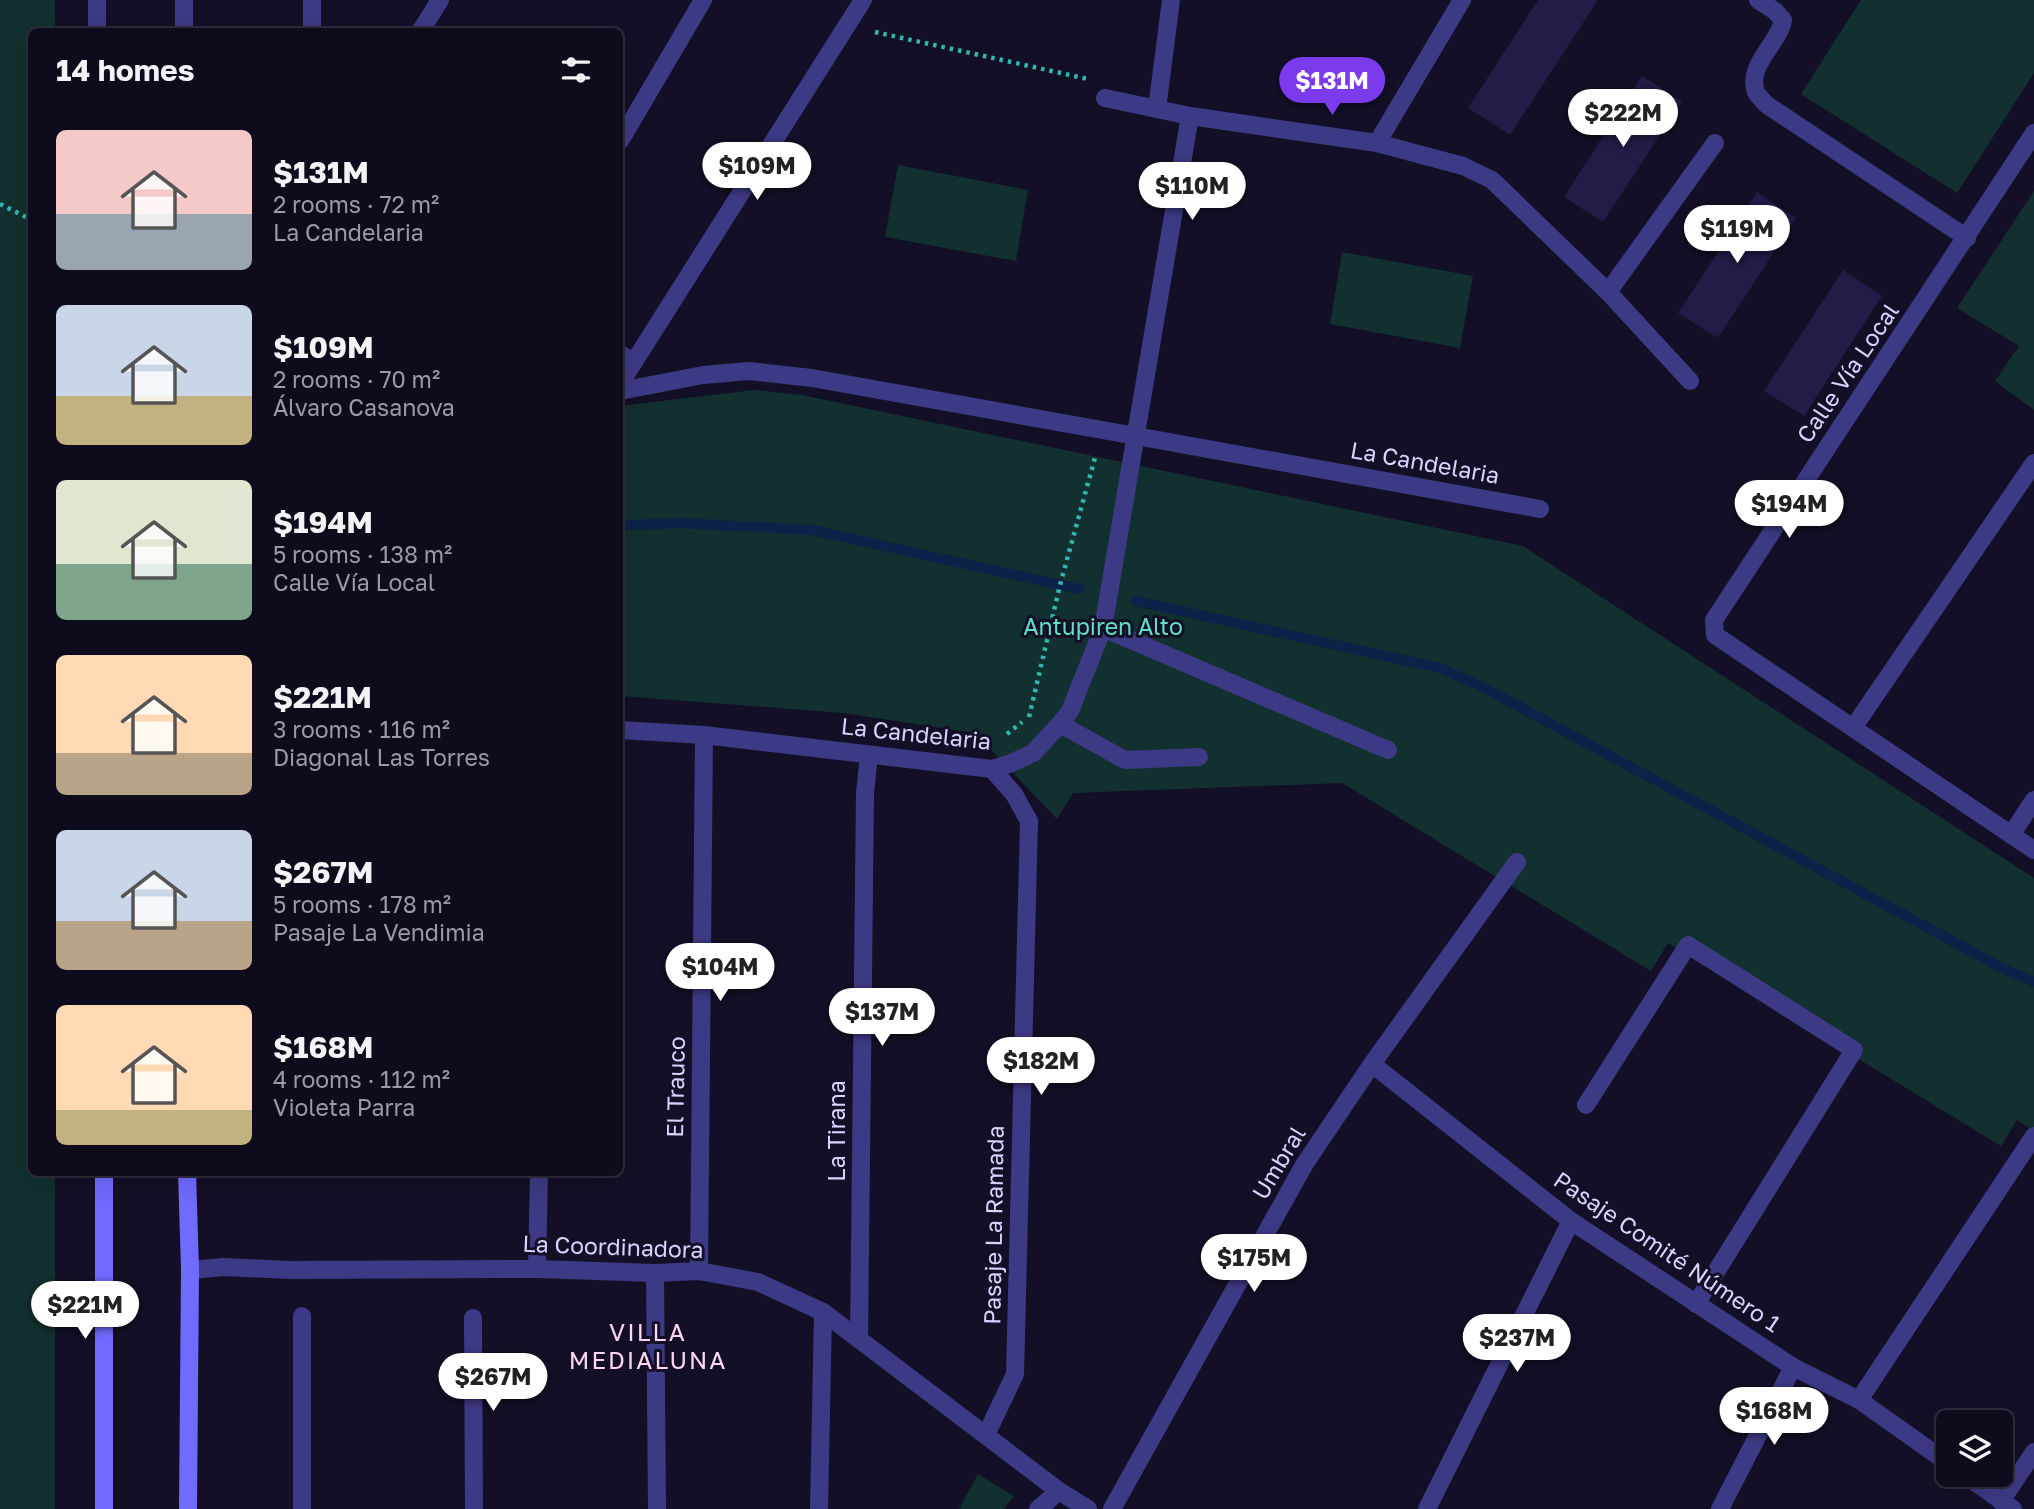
<!DOCTYPE html>
<meta charset="utf-8">
<style>
:root{--surface:#0e0b1c;--page:#171425;--text:#f1f3f6;--muted:#9b9ba3;--line:#2e2b3b;--accent:#7c3aed}
body{margin:0;font-family:"Golos Text",sans-serif;background:var(--page);color:var(--text);height:100vh;display:flex;flex-direction:column;font-size:26px;white-space:nowrap}
*{box-sizing:border-box;margin:0}
p{font-size:23px;color:var(--muted)}
.icon{flex:none;width:38px;height:38px;fill:none;stroke:currentColor;stroke-width:2;stroke-linecap:round;stroke-linejoin:round}
.map{position:relative;flex:1;overflow:hidden}
.drawer{position:absolute;left:28px;top:28px;width:595px;height:1148px;display:flex;flex-direction:column;background:var(--surface);border-radius:10px;box-shadow:0 7px 28px #0002,0 0 0 2px var(--line)}
.drawer>*{flex:none}
.tools{position:absolute;left:1936px;top:1410px;display:grid;gap:14px}
.tools a{display:grid;place-items:center;width:77px;height:77px;border-radius:10px;background:var(--surface);box-shadow:0 7px 28px #0002,0 0 0 2px var(--line);font-size:35px}
.price{position:absolute;translate:-50% -60px;padding:0 16px;border-radius:24px;background:#fff;color:#222;font-size:23px;line-height:46px;filter:drop-shadow(0 2px 4px #0008)}
.price::after{content:'';position:absolute;left:50%;top:42px;width:21px;height:16px;margin-left:-10px;background:inherit;clip-path:polygon(0 0,100% 0,50% 100%)}
.price.selected{background:var(--accent);color:#fff}
ul{padding:0;list-style:none}
li{display:flex;align-items:center;gap:21px;height:175px;padding:0 28px}
li span{display:grid;place-items:center;flex:none;width:196px;height:140px;border-radius:10px;color:#555}
li>.icon{margin-inline-start:auto}
span .icon{width:84px;height:84px;fill:#fffc;stroke-width:1}
li b{font-size:30px}
h2{display:flex;justify-content:space-between;align-items:center;height:84px;padding:0 28px;font-size:30px}
.map>svg:first-child{display:block}
.green{fill:#12302f}
.lines{fill:none;stroke-linecap:round;stroke-linejoin:round}
.stream{stroke:#0c2248;stroke-width:10}
.building{fill:#241b47}
.path{stroke:#2fb8b0;stroke-width:4.5;stroke-dasharray:3.5 5;stroke-linecap:butt}
.service{stroke:#3d3a85;stroke-width:18}
.minor{stroke:#3d3a85;stroke-width:18}
.tertiary{stroke:#3d3a85;stroke-width:18}
.secondary{stroke:#6f6bff;stroke-width:18}
.labels{text-anchor:middle;stroke-width:6;stroke-linejoin:round;paint-order:stroke}
.street-label{font-size:23px;fill:#d9d4ff;stroke:#130f26}
.park-label{font-size:23px;fill:#5fe0c0;stroke:#130f26}
.neighbourhood-label{font-size:24px;letter-spacing:2px;fill:#ffd6f0;stroke:#130f26}
</style>
<div class="map">
<svg width="2034" height="1509" viewBox="0 0 2034 1509">
<rect width="100%" height="100%" fill="#130f26"/>
<!-- green -->
<g class="green">
<polygon points="0,0 55,0 55,31 32,32 32,1172 55,1173 55,1509 0,1509"/>
<polygon points="1861,0 2034,0 2034,73 1957,193 1801,94"/>
<polygon points="898,165 1028,190 1016,261 885,237"/>
<polygon points="2034,191 2034,410 1995,381 2019,346 1957,308"/>
<polygon points="1342,252 1473,276 1460,348 1330,324"/>
<polygon points="754,390 802,395 1523,546 2034,878 2034,1131 2017,1120 2001,1146 1668,943 1651,971 1342,783 1073,793 1057,819 975,733 843,713 620,696 620,406"/>
<polygon points="978,1474 1014,1496 1004,1509 959,1509"/>
</g>
<g class="lines">
<!-- stream -->
<g class="stream">
<polyline points="627,525 683,523 812,530 1079,589"/>
<polyline points="1136,601 1440,668 1483,687 2002,968 2034,982"/>
</g>
</g>
<!-- building -->
<g class="building">
<polygon points="1538,0 1598,0 1510,135 1468,108"/>
<polygon points="1642,76 1682,101 1603,222 1564,197"/>
<polygon points="1757,192 1796,218 1718,338 1678,313"/>
<polygon points="1843,270 1882,296 1804,416 1764,391"/>
</g>
<g class="lines">
<!-- path -->
<g class="path">
<polyline points="875,32 1088,79"/>
<polyline points="0,204 32,220"/>
<polyline points="1029,717 1060,585 1096,454"/>
<polyline points="1007,734 1022,722"/>
</g>
<!-- service -->
<g class="service">
<polyline points="312,0 312,32"/>
<path d="M1758,0L1775,11L1783,20C1779,44 1746,65 1756,92C1758,96 1764,102 1767,105L1967,238"/>
<polyline points="420,32 440,0"/>
<polyline points="620,141 703,0"/>
<polyline points="1377,143 1462,0"/>
<polyline points="1463,166 1492,180 1608,292 1690,381"/>
<polyline points="1608,292 1715,143"/>
<polyline points="620,354 633,362"/>
<polyline points="1136,436 1540,509"/>
<polyline points="1103,628 1388,750"/>
<polyline points="1060,724 1125,760 1199,757"/>
</g>
<!-- minor -->
<g class="minor">
<polyline points="1157,109 1171,0"/>
<polyline points="1190,116 1377,143 1463,166"/>
<polyline points="2034,133 1714,620 1715,635 2034,850"/>
<polyline points="620,391 703,375 749,371 812,378 1136,436"/>
<polyline points="1853,728 2034,463"/>
<polyline points="620,730 704,735 992,769 1009,764 1033,753 1060,724 1070,711 1103,628 1190,116 1105,98"/>
<polyline points="2011,835 2034,800"/>
<polyline points="1372,1064 1571,1221 1793,1367 1859,1400 1948,1463"/>
<polyline points="1586,1105 1688,945 1854,1050 1696,1304"/>
<polyline points="537,1269 539,1172"/>
<polyline points="190,1270 224,1267 290,1270 537,1269 655,1273 699,1271 758,1282 823,1312 1059,1491 1088,1509"/>
<polyline points="699,1271 704,735"/>
<polyline points="655,1273 657,1509"/>
<polyline points="302,1316 302,1509"/>
<polyline points="473,1318 474,1509"/>
<polyline points="859,1339 865,793 869,755"/>
<polyline points="1859,1400 2034,1136"/>
<polyline points="986,1435 1015,1374 1029,821 1014,794 992,769"/>
<polyline points="1965,1475 2013,1509"/>
<polyline points="2001,1501 2034,1452"/>
<polyline points="819,1509 823,1312"/>
<polyline points="1038,1509 1059,1491"/>
<polyline points="1112,1509 1304,1165 1372,1064 1517,862"/>
<polyline points="1427,1509 1571,1221"/>
<polyline points="1720,1509 1793,1367"/>
</g>
<!-- tertiary -->
<g class="tertiary">
<polyline points="97,32 97,0"/>
<polyline points="184,32 184,0"/>
<polyline points="620,384 863,0"/>
</g>
<!-- secondary -->
<g class="secondary">
<polyline points="104,1172 104,1509"/>
<polyline points="187,1172 190,1270 188,1509"/>
</g>
</g>
<g class="labels">
<!-- street labels -->
<g class="street-label">
<text transform="translate(1848 373) rotate(-56)" y="8">Calle Vía Local</text>
<text transform="translate(1425 463) rotate(10)" y="8">La Candelaria</text>
<text transform="translate(916 734) rotate(6)" y="8">La Candelaria</text>
<text transform="translate(676 1087) rotate(-89)" y="8">El Trauco</text>
<text transform="translate(837 1131) rotate(-90)" y="8">La Tirana</text>
<text transform="translate(1279 1163) rotate(-59)" y="8">Umbral</text>
<text transform="translate(994 1225) rotate(-89)" y="8">Pasaje La Ramada</text>
<text transform="translate(613 1247) rotate(2)" y="8">La Coordinadora</text>
<text transform="translate(1667 1252) rotate(34)" y="8">Pasaje Comité Número 1</text>
</g>
<!-- park labels -->
<g class="park-label">
<text x="1103" y="635">Antupiren Alto</text>
</g>
<!-- neighbourhood labels -->
<g class="neighbourhood-label">
<text x="648" y="1341">VILLA<tspan x="648" dy="28">MEDIALUNA</tspan></text>
</g>
</g>
</svg>
<div class="tools">
<a><svg class="icon" aria-label="layers" viewBox="0 0 24 24"><path d="M12 4l9 5-9 5-9-5zM3 14l9 5 9-5"/></svg></a>
</div>
<b class="price selected" style="left:1332px;top:117px">$131M</b>
<b class="price" style="left:1623px;top:149px">$222M</b>
<b class="price" style="left:757px;top:202px">$109M</b>
<b class="price" style="left:1192px;top:222px">$110M</b>
<b class="price" style="left:1737px;top:265px">$119M</b>
<b class="price" style="left:1789px;top:540px">$194M</b>
<b class="price" style="left:720px;top:1003px">$104M</b>
<b class="price" style="left:882px;top:1048px">$137M</b>
<b class="price" style="left:1041px;top:1097px">$182M</b>
<b class="price" style="left:1254px;top:1294px">$175M</b>
<b class="price" style="left:85px;top:1341px">$221M</b>
<b class="price" style="left:1517px;top:1374px">$237M</b>
<b class="price" style="left:493px;top:1413px">$267M</b>
<b class="price" style="left:1774px;top:1447px">$168M</b>
<section class="drawer">
<h2>14 homes<svg class="icon" aria-label="filters" viewBox="0 0 24 24"><path d="M4 7h16M4 17h16"/><circle cx="9" cy="7" r="2"/><circle cx="15" cy="17" r="2"/></svg></h2>
<ul>
<li><span style="background:linear-gradient(#f6c9c9 60%,#9aa5b1 0)"><svg class="icon" aria-label="home" viewBox="0 0 24 24"><path d="M3 11l9-7 9 7M6 9v11h12V9"/></svg></span><div><b>$131M</b><p>2 rooms · 72 m²</p><p>La Candelaria</p></div></li>
<li><span style="background:linear-gradient(#c9d6e8 65%,#c2b280 0)"><svg class="icon" aria-label="home" viewBox="0 0 24 24"><path d="M3 11l9-7 9 7M6 9v11h12V9"/></svg></span><div><b>$109M</b><p>2 rooms · 70 m²</p><p>Álvaro Casanova</p></div></li>
<li><span style="background:linear-gradient(#dfe7d0 60%,#7fa58c 0)"><svg class="icon" aria-label="home" viewBox="0 0 24 24"><path d="M3 11l9-7 9 7M6 9v11h12V9"/></svg></span><div><b>$194M</b><p>5 rooms · 138 m²</p><p>Calle Vía Local</p></div></li>
<li><span style="background:linear-gradient(#ffd9b3 70%,#b9a48a 0)"><svg class="icon" aria-label="home" viewBox="0 0 24 24"><path d="M3 11l9-7 9 7M6 9v11h12V9"/></svg></span><div><b>$221M</b><p>3 rooms · 116 m²</p><p>Diagonal Las Torres</p></div></li>
<li><span style="background:linear-gradient(#c9d6e8 65%,#b9a48a 0)"><svg class="icon" aria-label="home" viewBox="0 0 24 24"><path d="M3 11l9-7 9 7M6 9v11h12V9"/></svg></span><div><b>$267M</b><p>5 rooms · 178 m²</p><p>Pasaje La Vendimia</p></div></li>
<li><span style="background:linear-gradient(#ffd9b3 75%,#c2b280 0)"><svg class="icon" aria-label="home" viewBox="0 0 24 24"><path d="M3 11l9-7 9 7M6 9v11h12V9"/></svg></span><div><b>$168M</b><p>4 rooms · 112 m²</p><p>Violeta Parra</p></div></li>
</ul>
</section>
</div>
